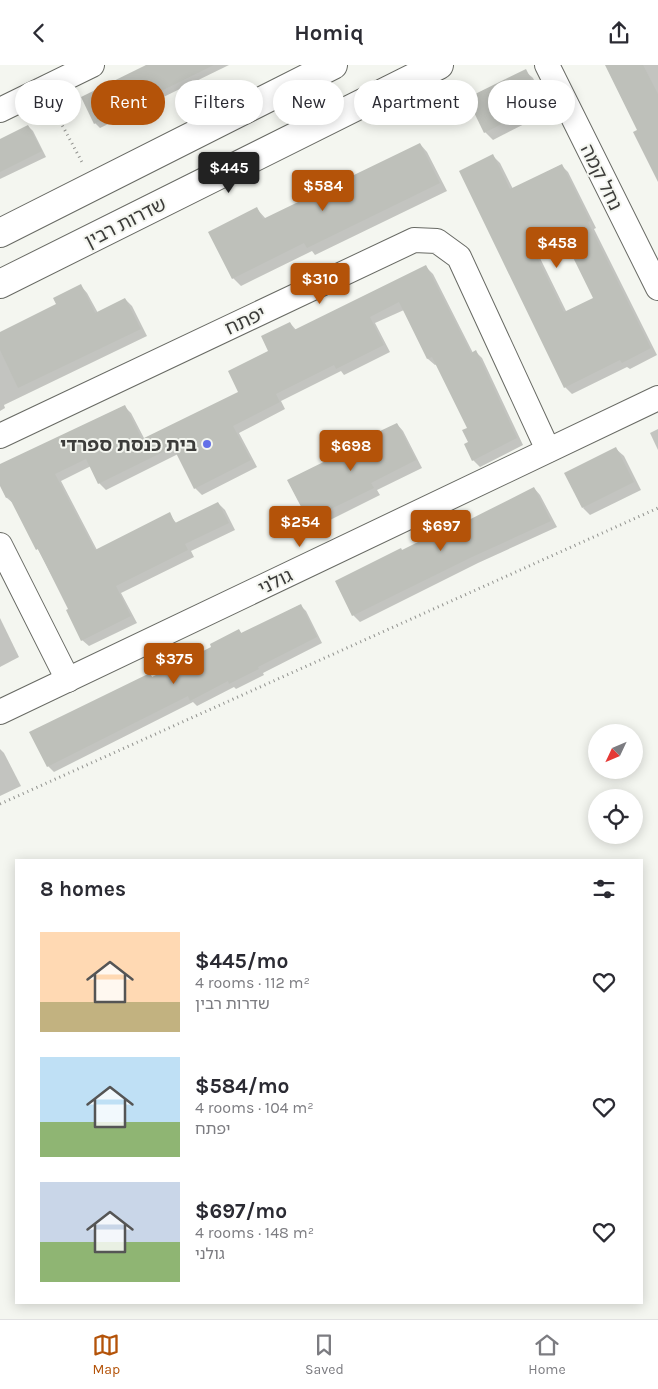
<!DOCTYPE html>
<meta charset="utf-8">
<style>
:root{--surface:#fff;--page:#f2f2f3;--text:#2b2b33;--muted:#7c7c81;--line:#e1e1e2;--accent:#b45309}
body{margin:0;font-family:Karla,"Noto Sans Hebrew",sans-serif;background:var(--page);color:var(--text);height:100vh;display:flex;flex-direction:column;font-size:19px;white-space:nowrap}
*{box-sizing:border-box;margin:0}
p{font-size:16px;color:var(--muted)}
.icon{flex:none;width:28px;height:28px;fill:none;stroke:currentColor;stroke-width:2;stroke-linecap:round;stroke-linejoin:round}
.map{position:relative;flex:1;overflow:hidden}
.drawer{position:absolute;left:15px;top:794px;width:628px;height:445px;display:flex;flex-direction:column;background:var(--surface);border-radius:0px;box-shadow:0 2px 12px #0003}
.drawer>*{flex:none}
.top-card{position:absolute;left:15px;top:15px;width:629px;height:45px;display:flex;gap:10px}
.needle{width:32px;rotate:226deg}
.tools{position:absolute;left:588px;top:659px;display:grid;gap:10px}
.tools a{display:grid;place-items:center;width:55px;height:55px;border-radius:50%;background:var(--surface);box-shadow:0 2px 12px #0003;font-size:25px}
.price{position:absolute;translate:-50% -42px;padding:0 11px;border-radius:5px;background:var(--accent);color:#fff;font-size:16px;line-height:32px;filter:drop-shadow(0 1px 2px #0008)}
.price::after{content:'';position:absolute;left:50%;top:30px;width:15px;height:11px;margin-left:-8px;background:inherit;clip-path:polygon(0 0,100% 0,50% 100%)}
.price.active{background:#222;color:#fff}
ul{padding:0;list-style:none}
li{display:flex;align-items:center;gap:15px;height:125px;padding:0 25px}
li span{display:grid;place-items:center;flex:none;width:140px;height:100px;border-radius:0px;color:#555}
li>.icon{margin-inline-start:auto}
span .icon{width:60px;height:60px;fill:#fffc;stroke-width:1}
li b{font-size:21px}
h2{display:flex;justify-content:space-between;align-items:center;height:60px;padding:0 25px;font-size:21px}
.tag{padding:0 18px;border-radius:22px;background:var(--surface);box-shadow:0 2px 12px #0003;font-size:18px;line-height:45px}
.tag.active{background:var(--accent);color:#fff}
header{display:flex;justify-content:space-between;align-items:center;height:65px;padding:0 25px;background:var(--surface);font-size:22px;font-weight:700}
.menu{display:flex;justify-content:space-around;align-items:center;height:70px;border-top:1px solid var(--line);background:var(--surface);font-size:14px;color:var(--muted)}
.menu a{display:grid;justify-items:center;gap:2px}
.menu .active{color:var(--accent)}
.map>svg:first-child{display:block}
.shadow{fill:#0003;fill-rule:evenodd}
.building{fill:#bec0ba;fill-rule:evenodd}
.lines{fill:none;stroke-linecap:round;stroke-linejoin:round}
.street-casing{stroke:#686a64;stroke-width:26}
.secondary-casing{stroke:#686a64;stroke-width:30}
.path{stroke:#91928e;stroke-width:3;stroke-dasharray:1 4;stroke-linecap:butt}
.street{stroke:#fff;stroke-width:24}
.secondary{stroke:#fff;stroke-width:28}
.poi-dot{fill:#6370e8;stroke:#f4f6f0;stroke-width:2}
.labels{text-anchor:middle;stroke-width:4;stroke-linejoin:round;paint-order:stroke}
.street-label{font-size:19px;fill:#3c3c3a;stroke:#f4f6f0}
.poi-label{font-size:19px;font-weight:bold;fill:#3c3c3a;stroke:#f4f6f0;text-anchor:end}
</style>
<header><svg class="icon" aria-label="back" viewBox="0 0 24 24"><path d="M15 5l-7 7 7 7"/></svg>Homiq<svg class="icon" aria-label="share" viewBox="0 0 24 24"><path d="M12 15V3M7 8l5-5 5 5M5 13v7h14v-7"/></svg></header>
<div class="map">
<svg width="658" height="1254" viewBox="0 0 658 1254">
<rect width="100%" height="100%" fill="#f4f6f0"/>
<!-- shadow -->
<g class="shadow">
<polygon points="150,0 229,0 100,63 95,58"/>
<polygon points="606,0 658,0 658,114 639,66"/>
<polygon points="525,6 533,13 550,46 493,75 485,67"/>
<polygon points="28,61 33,66 46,92 0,114 0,75"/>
<polygon points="420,79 427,87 447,126 315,190 312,186 241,221 233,213 257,144 266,154"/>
<path d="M493,91L500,98L513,124L561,100L568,107L596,163L594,164L657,290L630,304L627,302L572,329L565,322ZM567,177L595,234L567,248L539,191Z"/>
<polygon points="426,202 433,209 473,288 476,287 482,293 523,380 480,402 473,395 469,363 437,299 435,300 428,294 404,245 375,258 390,287 344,310 341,306 281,336 285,344 239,368 257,402 202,430 195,423 178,389 106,425 99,418 91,401 61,416 97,485 169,449 177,459 218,438 225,445 235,465 191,486 194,492 121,528 137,558 89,581 82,575 70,545 14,439 7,433 0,419 0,401 124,341 131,348 145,375 240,328 290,258 297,266"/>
<polygon points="81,221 87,228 98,248 125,234 132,241 147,271 4,340 5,343 0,346 0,269 58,240"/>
<polygon points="397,359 403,366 422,403 377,425 380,430 316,462 309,455 289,415 366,377"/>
<polygon points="658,364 658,385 650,368"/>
<polygon points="616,384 624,391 641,425 590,450 583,443"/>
<polygon points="534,423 540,430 557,462 478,498 360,557 353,550 336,517 442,470"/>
<polygon points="300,540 306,546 322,578 263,608 264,610 236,624 234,622 197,641 193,637 54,707 48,701 150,610 153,613 213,583 239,565 242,569"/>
<polygon points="0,553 19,592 0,602"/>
<polygon points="0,684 4,688 21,721 0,731"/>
</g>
<!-- building -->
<g class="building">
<polygon points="146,0 214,0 94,59 81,32"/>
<polygon points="605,0 643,0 658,29 658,117 633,67 637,65"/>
<polygon points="526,4 543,38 484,68 467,33"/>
<polygon points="28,60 42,86 0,107 0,74"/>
<polygon points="420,78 440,118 307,183 304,178 232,214 208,167 257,142 263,154"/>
<path d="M493,89L510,124L562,99L590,156L588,157L651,283L622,298L620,295L564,323L459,106ZM562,170L593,233L564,247L533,184Z"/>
<polygon points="426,200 471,288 476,285 517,373 472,396 464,379 468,377 462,365 467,363 432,292 427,294 399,237 370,252 384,280 336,304 334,300 276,329 280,337 233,361 251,395 194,424 173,382 98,419 86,394 55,409 95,485 170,447 175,458 218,437 229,458 185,479 188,485 116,521 131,551 81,576 66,545 68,544 38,484 36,485 9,432 6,433 0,421 0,399 125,340 142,374 238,327 228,306 268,286 261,271 290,257 294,265"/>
<polygon points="81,219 95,248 125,233 141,264 18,323 0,285 0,267 56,239 53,233"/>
<polygon points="397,358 416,395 371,418 374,423 308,455 287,415 364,377 363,374"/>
<polygon points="616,382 634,417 582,443 564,408"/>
<polygon points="534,422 551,456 472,492 352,551 335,516 401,483 402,485 440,466 441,469"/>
<polygon points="301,539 317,572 258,602 259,604 229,619 228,616 190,636 188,631 47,702 29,667 150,608 152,612 211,582 210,579 239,564 241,568"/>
</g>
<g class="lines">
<defs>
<g id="street">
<polyline points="547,0 658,223"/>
<polyline points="0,45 92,0"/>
<polyline points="0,371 414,175 437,176 459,192 548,385"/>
<polyline points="0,480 68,615"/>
<polyline points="0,647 658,333"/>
</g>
<g id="secondary">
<polyline points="0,168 333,0"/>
<polyline points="0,219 439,0"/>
</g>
</defs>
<!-- street casing -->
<use href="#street" class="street-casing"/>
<!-- secondary casing -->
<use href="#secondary" class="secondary-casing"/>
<!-- path -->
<g class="path">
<polyline points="53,43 83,99"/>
<polyline points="0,739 658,443"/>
</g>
<!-- street -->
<use href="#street" class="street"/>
<!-- secondary -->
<use href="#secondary" class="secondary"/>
</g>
<!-- markers -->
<circle class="poi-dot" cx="207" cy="379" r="5"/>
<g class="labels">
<!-- street labels -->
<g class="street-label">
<text transform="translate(602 112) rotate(64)" y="7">נחל קמה</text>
<text transform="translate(125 157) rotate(-27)" y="7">שדרות רבין</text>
<text transform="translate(245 255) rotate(-25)" y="7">יפתח</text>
<text transform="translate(275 516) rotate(-26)" y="7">גולני</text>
</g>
<!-- poi labels -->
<g class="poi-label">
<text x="197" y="386">בית כנסת ספרדי</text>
</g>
</g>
</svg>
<div class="tools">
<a><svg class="needle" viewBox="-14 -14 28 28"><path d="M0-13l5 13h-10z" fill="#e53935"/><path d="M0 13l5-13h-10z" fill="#7c7c81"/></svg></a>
<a><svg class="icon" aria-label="locate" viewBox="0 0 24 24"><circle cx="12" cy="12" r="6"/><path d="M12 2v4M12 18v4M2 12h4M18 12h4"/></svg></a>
</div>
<b class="price active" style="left:229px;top:129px">$445</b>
<b class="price" style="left:323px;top:147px">$584</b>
<b class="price" style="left:557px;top:204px">$458</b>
<b class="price" style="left:320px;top:240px">$310</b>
<b class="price" style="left:351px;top:407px">$698</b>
<b class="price" style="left:300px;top:483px">$254</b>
<b class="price" style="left:441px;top:487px">$697</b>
<b class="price" style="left:174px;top:620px">$375</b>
<div class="top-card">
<a class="tag">Buy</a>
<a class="tag active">Rent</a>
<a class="tag">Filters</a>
<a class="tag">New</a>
<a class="tag">Apartment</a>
<a class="tag">House</a>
</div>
<section class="drawer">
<h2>8 homes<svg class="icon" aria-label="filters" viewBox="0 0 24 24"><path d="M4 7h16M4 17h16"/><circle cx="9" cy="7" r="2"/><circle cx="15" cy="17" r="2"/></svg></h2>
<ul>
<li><span style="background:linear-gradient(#ffd9b3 70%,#c2b280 0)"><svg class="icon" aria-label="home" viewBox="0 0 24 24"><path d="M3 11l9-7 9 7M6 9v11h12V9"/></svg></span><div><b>$445/mo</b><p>4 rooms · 112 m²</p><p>שדרות רבין</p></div><svg class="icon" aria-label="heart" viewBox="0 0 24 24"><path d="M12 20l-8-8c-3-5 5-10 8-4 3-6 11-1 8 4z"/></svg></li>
<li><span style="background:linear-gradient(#bfe0f5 65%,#8fb573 0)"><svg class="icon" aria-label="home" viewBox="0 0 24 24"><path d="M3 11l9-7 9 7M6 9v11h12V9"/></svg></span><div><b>$584/mo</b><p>4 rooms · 104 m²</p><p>יפתח</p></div><svg class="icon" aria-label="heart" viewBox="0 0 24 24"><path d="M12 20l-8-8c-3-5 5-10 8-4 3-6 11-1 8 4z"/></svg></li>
<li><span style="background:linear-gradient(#c9d6e8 60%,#8fb573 0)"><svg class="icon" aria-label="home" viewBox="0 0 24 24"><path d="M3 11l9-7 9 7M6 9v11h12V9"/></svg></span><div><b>$697/mo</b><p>4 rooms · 148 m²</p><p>גולני</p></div><svg class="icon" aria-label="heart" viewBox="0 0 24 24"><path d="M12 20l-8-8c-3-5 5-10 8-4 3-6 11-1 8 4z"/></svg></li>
</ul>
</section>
</div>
<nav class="menu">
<a class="active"><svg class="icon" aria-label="map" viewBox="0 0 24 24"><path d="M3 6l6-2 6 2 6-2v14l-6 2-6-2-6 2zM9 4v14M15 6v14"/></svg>Map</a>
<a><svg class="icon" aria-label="saved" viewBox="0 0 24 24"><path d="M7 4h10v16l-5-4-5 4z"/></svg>Saved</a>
<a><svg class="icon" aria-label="home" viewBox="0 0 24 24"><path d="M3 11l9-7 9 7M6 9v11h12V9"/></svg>Home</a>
</nav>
